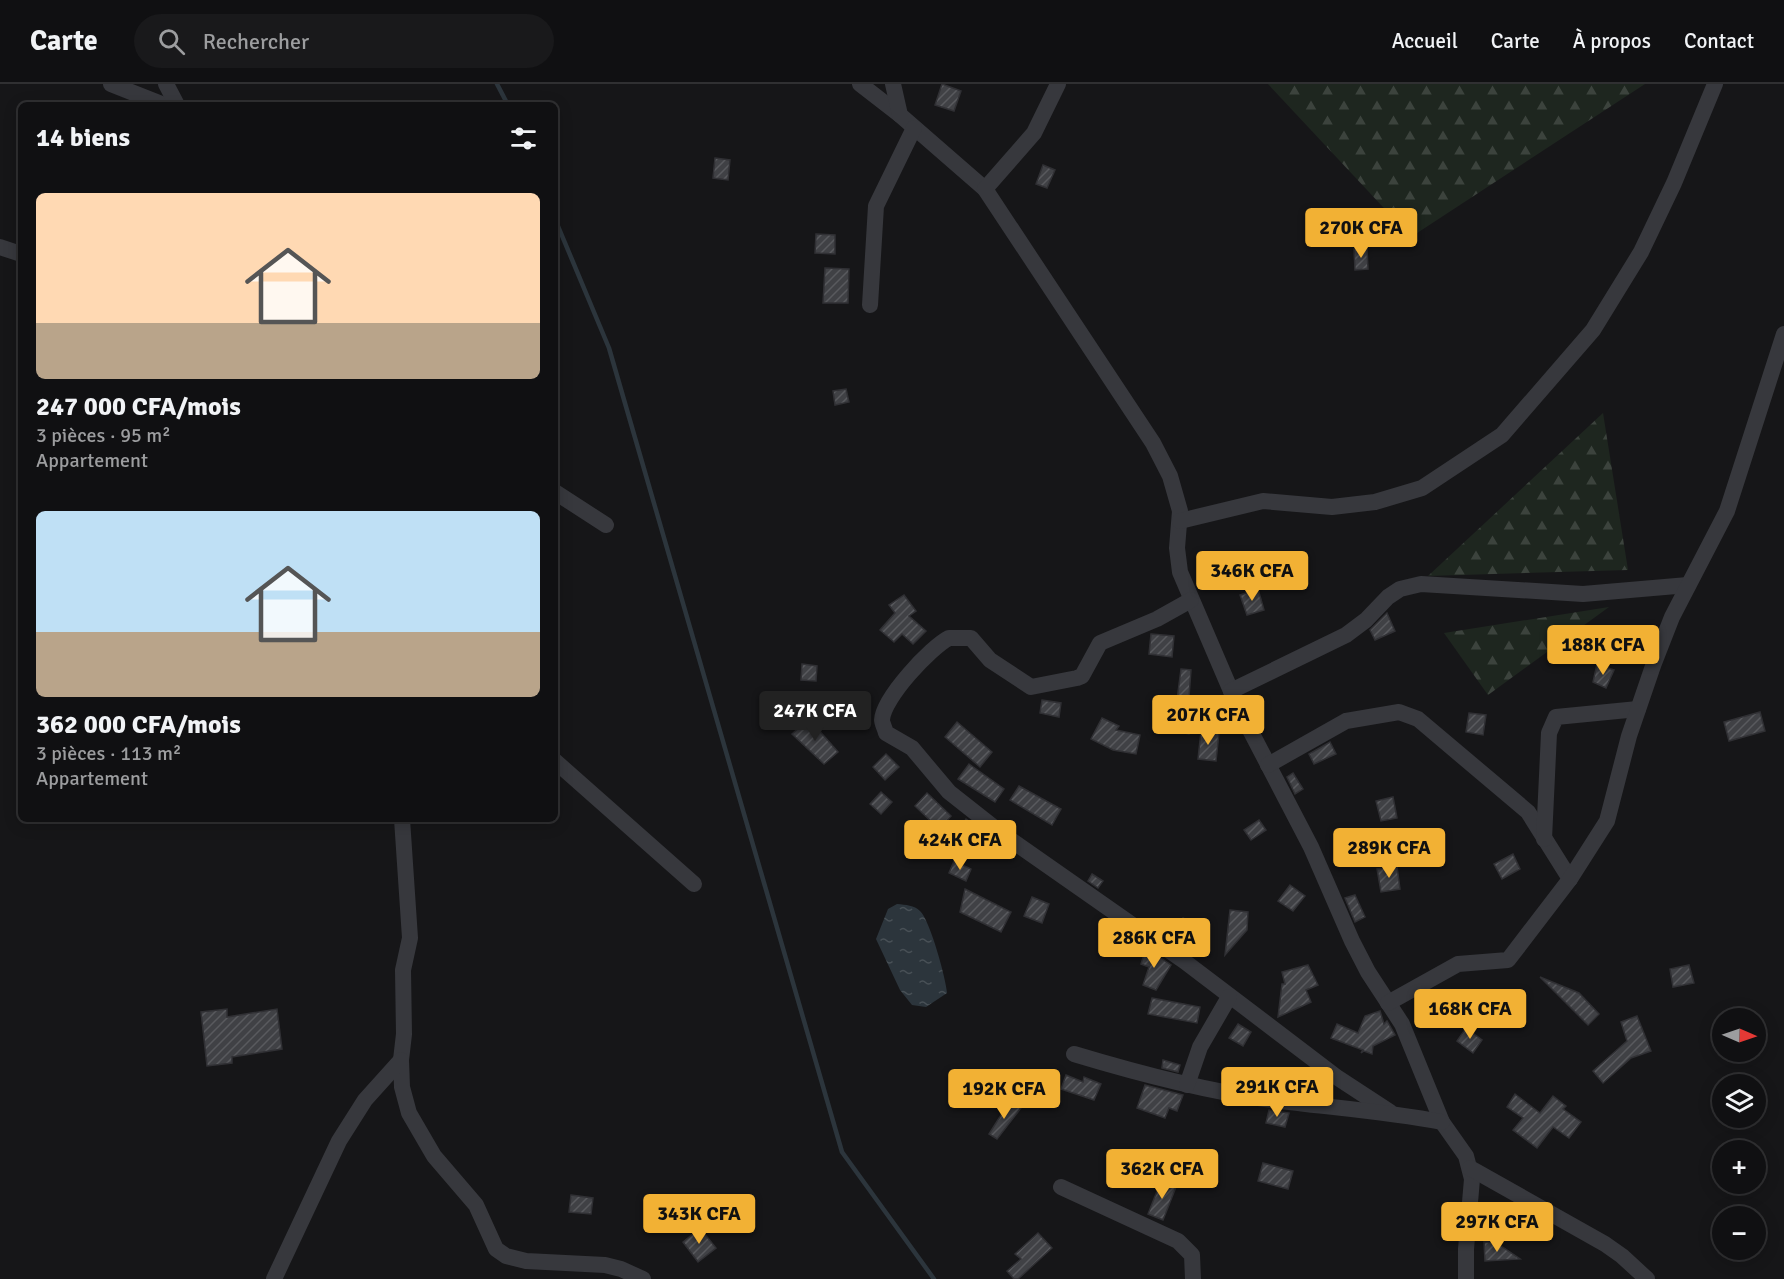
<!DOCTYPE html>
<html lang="fr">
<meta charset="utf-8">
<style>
:root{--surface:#101012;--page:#19191b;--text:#f1f3f6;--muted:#9c9d9f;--line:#303032;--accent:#f2b134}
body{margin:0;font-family:Signika,sans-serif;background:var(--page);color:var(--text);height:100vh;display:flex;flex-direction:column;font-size:22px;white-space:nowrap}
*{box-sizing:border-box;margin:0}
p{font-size:20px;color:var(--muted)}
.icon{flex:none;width:33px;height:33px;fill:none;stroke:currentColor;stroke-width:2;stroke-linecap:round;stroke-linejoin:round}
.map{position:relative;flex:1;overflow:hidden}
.sheet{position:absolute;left:18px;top:18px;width:540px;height:720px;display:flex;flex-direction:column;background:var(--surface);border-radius:9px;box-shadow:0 3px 15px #0003,0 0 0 2px var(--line)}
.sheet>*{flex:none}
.needle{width:39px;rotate:92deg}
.controls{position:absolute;left:1712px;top:924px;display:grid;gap:12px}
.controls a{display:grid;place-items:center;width:54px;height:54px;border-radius:50%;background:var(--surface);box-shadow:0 3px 15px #0003,0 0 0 2px var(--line);font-size:30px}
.price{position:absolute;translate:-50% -51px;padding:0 14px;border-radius:6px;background:var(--accent);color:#111;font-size:20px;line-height:39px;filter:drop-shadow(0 2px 3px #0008)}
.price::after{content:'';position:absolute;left:50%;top:36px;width:18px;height:14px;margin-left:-9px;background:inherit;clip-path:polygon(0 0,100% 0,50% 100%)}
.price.current{background:#222;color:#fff}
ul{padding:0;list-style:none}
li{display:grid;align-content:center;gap:12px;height:318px;padding:0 18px}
li span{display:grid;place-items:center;height:186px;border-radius:9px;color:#555}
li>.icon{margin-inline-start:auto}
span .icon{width:108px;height:108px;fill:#fffc;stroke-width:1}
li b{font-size:26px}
h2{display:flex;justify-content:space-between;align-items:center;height:72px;padding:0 18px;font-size:26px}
header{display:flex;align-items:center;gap:36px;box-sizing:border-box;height:84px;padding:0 30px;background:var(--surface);border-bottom:2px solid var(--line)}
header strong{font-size:28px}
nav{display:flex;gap:33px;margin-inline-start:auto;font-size:21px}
.search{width:420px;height:54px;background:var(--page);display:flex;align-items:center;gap:15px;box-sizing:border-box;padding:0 21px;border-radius:33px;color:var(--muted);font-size:22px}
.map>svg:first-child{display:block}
.forest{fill:url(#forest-firs)}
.water{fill:url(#water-ripples)}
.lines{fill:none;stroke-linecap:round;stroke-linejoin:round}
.stream{stroke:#2c353c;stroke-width:4.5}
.building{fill:url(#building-hatch);stroke:#303034;stroke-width:1.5}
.street{stroke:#37383d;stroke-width:16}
</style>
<header>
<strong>Carte</strong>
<div class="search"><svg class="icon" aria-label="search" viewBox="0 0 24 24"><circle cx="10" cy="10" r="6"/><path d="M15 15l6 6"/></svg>Rechercher</div>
<nav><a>Accueil</a><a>Carte</a><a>À propos</a><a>Contact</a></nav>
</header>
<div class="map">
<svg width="1784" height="1195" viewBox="0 0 1784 1195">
<defs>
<pattern id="forest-firs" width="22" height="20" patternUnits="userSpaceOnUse" patternTransform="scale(1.5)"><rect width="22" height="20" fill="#1e261f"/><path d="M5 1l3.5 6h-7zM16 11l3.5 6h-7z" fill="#3c433d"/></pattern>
<pattern id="water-ripples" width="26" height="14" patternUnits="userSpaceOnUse" patternTransform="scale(1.5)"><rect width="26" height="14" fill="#2c353c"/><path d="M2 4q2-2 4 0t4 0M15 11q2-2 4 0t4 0" fill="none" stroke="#485056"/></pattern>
<pattern id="building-hatch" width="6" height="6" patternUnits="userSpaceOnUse" patternTransform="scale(1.5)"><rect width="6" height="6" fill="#404145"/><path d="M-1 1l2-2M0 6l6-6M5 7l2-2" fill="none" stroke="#595a5e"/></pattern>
</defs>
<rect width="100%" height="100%" fill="#161618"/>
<!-- forest -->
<g class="forest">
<polygon points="1268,0 1645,0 1411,153"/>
<polygon points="1603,329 1628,486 1428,492"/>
<polygon points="1609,523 1488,611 1444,549"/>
</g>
<!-- water -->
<path class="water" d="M897,820C906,821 914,821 920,827C930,836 946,895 947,909L926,923L912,921L900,906L876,855L888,825Z"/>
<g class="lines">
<!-- stream -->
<g class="stream">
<polyline points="497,0 508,21"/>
<polyline points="555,135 609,264 842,1068 934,1195"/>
</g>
</g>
<!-- building -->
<g class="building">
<polygon points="942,0 961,7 954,27 935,21"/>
<polygon points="715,74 730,76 728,96 713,94"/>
<polygon points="1043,81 1055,86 1047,104 1036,100"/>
<polygon points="816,150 835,151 835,170 815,169"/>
<polygon points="1354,165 1367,165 1368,185 1355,186"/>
<polygon points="825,184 849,185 848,219 823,219"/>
<polygon points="846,305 849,318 835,321 833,307"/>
<polygon points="1258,505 1264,526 1247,531 1240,511"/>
<polygon points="904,511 916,527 909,532 926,547 913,560 902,550 894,558 880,546 895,529 889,521"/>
<polygon points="1387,529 1395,547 1375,556 1370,546"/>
<polygon points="1151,550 1174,552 1172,573 1149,570"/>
<polygon points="802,580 817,582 816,597 801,596"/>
<polygon points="1597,580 1614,586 1606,604 1593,598"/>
<polygon points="1181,585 1191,586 1189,613 1196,615 1189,650 1173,647"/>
<polygon points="1042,616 1061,619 1059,633 1040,629"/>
<polygon points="1760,628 1765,647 1729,657 1724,638"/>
<polygon points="1469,629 1486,631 1483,651 1466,648"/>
<polygon points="1102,634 1119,642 1116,646 1140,651 1136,670 1113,666 1091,655"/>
<polygon points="809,635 838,668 824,680 792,650"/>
<polygon points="957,638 992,668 980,683 945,653"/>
<polygon points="1201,647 1219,649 1216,677 1198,675"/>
<polygon points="1330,658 1336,670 1314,680 1309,670"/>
<polygon points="886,670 899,683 885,696 873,683"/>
<polygon points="969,680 1004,705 995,718 958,695"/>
<polygon points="1293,689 1303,705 1295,710 1287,693"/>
<polygon points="1019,702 1061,725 1052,741 1010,716"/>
<polygon points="881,708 892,718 881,730 870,720"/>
<polygon points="927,709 951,732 939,745 915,722"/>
<polygon points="1393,713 1397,734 1381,737 1376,717"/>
<polygon points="966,735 977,743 971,754 959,747"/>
<polygon points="1259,736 1266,746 1251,756 1244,746"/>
<polygon points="1513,770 1520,785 1502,795 1494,780"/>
<polygon points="954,777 971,785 966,797 949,789"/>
<polygon points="1397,782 1400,805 1381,808 1377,785"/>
<polygon points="1092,790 1103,797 1098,804 1088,797"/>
<polygon points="1290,801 1305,812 1293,827 1278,817"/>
<polygon points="965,805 1011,828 1001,848 960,828"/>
<polygon points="1355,811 1365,833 1355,838 1345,814"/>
<polygon points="1032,813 1049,820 1042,839 1024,832"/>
<polygon points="1230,826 1248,828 1247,846 1225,871"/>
<polygon points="1183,834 1205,845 1192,870 1171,855"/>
<polygon points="1146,864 1171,881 1156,906 1143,901 1149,883 1141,880"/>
<polygon points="1308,881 1318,901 1306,906 1311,918 1278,933 1282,900 1285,900 1282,888"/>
<polygon points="1689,881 1694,899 1673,903 1670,885"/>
<polygon points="1540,893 1579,909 1599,930 1588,941"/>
<polygon points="1152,914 1200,923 1197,939 1148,930"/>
<polygon points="227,925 227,933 277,925 282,965 232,973 232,979 207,982 201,928"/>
<polygon points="1380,927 1384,940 1387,937 1395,951 1373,962 1372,970 1364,967 1361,969 1363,966 1331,954 1337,940 1358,949 1365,932"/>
<polygon points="1637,932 1651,967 1631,974 1603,999 1593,987 1627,957 1621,938"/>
<polygon points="1238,940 1251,948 1243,962 1229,954"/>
<polygon points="1466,944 1482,956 1473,969 1457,957"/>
<polygon points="1163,976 1180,981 1178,988 1162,984"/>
<polygon points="1066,991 1083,998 1084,993 1101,1000 1094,1016 1061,1005"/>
<polygon points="1145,1001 1183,1011 1177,1027 1169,1024 1165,1034 1137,1024"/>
<polygon points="1515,1010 1540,1029 1553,1012 1566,1022 1563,1025 1581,1038 1569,1054 1553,1043 1537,1064 1513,1046 1523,1034 1507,1023"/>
<polygon points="1008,1020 1021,1024 997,1055 989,1050"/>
<polygon points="1269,1026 1289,1029 1285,1043 1266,1039"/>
<polygon points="1263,1079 1293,1087 1288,1105 1258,1097"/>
<polygon points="1161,1097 1176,1103 1163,1136 1148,1130"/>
<polygon points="571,1111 593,1114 591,1130 569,1128"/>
<polygon points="700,1144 716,1164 698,1178 683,1158"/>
<polygon points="1038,1149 1052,1164 1018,1195 1014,1195 1007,1187 1021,1175 1015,1170"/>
<polygon points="1484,1158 1495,1158 1520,1175 1485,1177"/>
</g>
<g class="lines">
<!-- street -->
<g class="street">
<polyline points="111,0 164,21"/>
<polyline points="166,0 177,21"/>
<polyline points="860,0 900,31"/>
<polyline points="893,0 900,31 985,105"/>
<polyline points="1058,0 1034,49 985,105 1153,359 1170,392 1180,427 1177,464 1180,488 1237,621 1311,763 1352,857 1368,888 1402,940 1442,1038 1466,1072 1472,1095 1466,1165 1466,1195"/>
<polyline points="0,163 21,170"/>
<polyline points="870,221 876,122 914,44"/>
<polyline points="555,408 606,441"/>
<polyline points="1180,437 1263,417 1332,423 1375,418 1422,404 1502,351 1593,246 1641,168 1674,99 1715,0"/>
<path d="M1191,516L1157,535L1100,559L1082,592L1077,594L1031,603L990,576L971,554H949C931,563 883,614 882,636C882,639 885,645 886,649L912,664L949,708L1001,749L1184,877L1338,994L1390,1028"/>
<polyline points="1231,607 1346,551 1366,536 1388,513 1400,505 1421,500 1583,510 1688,501"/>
<polyline points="555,677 694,800"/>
<polyline points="1268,681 1346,637 1399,628 1418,635 1528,728 1570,795"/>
<polyline points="402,735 410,854 403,886 404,950 401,976 402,1003 409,1029 434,1072 476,1121 496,1165 506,1172 526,1177 605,1181 621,1185 643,1195"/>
<polyline points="1544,755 1549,649 1556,633 1638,625"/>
<polyline points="1388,919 1458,880 1508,876 1570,795 1607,737 1629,652 1654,579 1672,533 1727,427 1784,250"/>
<path d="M1074,970C1137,989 1200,1006 1265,1015C1324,1023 1383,1027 1442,1038"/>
<polyline points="1187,1001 1200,963 1229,913"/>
<polyline points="1470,1084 1605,1160 1622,1172 1647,1195"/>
<polyline points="1061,1103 1178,1157 1192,1171 1193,1195"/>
<polyline points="274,1195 339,1057 365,1016 401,976"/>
</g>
</g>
</svg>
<div class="controls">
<a><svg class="needle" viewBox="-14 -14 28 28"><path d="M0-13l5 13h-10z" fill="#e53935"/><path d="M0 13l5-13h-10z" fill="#9c9d9f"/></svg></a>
<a><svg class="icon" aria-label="layers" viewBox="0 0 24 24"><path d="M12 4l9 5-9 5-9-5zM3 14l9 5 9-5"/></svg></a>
<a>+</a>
<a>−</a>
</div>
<b class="price" style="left:1361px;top:175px">270K CFA</b>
<b class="price" style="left:1252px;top:518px">346K CFA</b>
<b class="price" style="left:1603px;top:592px">188K CFA</b>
<b class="price current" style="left:815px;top:658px">247K CFA</b>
<b class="price" style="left:1208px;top:662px">207K CFA</b>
<b class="price" style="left:960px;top:787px">424K CFA</b>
<b class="price" style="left:1389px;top:795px">289K CFA</b>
<b class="price" style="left:1154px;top:885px">286K CFA</b>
<b class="price" style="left:1470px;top:956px">168K CFA</b>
<b class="price" style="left:1277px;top:1034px">291K CFA</b>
<b class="price" style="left:1004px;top:1036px">192K CFA</b>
<b class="price" style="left:1162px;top:1116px">362K CFA</b>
<b class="price" style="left:699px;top:1161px">343K CFA</b>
<b class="price" style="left:1497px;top:1169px">297K CFA</b>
<section class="sheet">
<h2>14 biens<svg class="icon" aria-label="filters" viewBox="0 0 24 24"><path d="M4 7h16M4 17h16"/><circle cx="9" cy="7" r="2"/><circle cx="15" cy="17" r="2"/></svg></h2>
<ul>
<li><span style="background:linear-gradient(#ffd9b3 70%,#b9a48a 0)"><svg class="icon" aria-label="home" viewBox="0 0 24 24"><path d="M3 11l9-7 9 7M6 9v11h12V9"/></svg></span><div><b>247 000 CFA/mois</b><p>3 pièces · 95 m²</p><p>Appartement</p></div></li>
<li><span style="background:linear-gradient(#bfe0f5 65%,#b9a48a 0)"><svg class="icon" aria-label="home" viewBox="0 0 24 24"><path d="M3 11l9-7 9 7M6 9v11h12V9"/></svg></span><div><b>362 000 CFA/mois</b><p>3 pièces · 113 m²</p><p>Appartement</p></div></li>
</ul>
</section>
</div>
